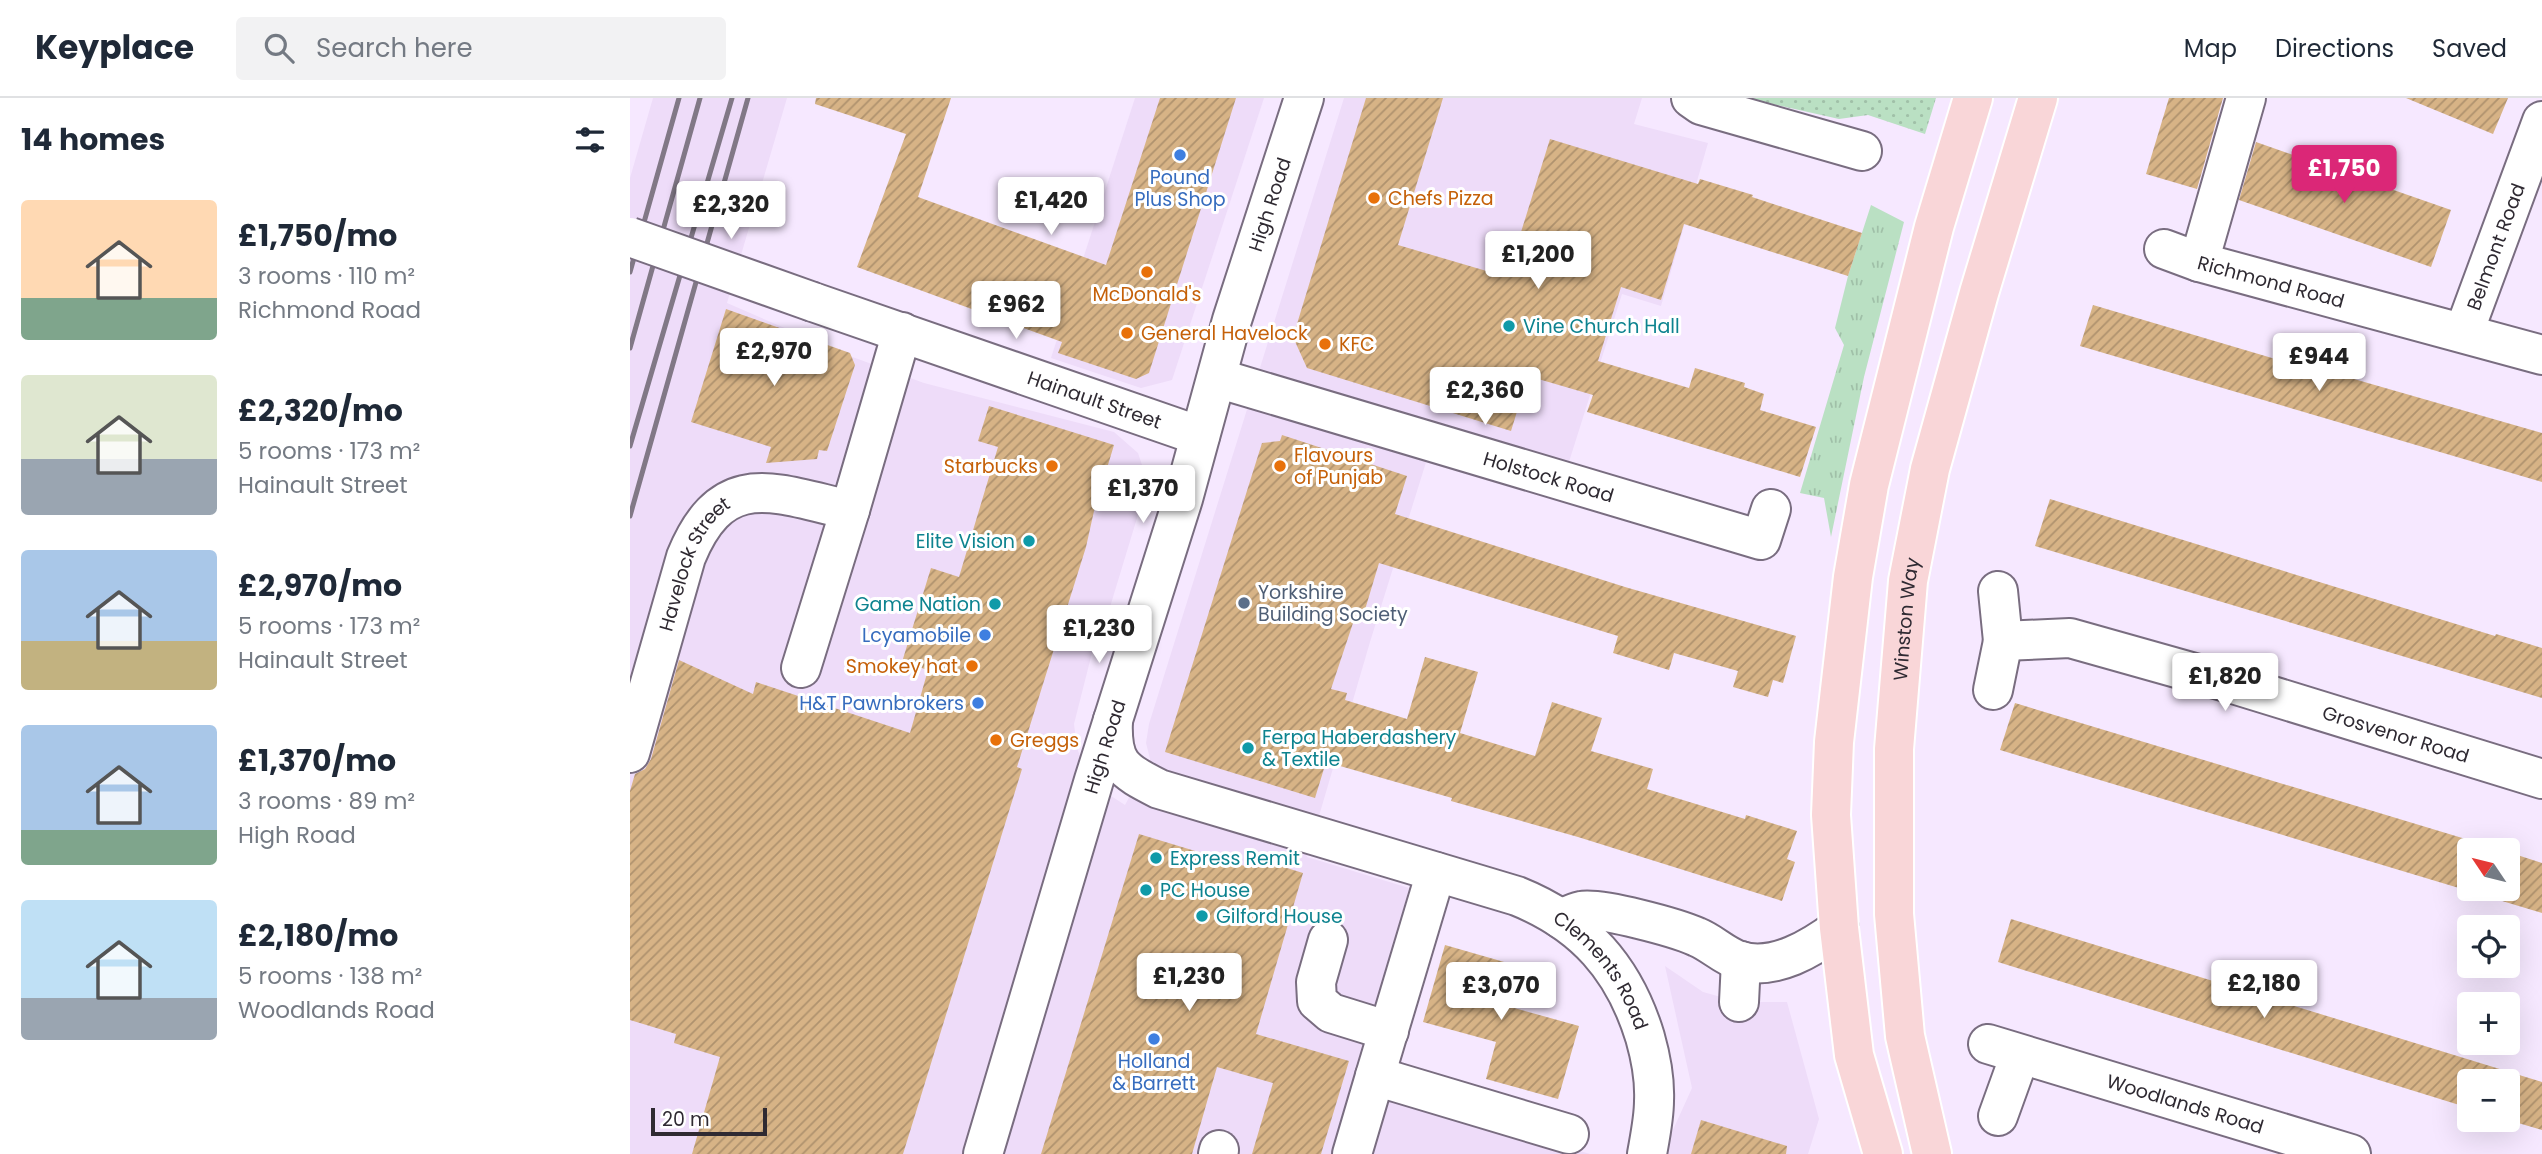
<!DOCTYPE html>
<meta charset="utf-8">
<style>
:root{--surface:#fff;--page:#f2f2f3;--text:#1f2937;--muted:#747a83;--line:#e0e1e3;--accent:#db2777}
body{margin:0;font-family:Poppins,sans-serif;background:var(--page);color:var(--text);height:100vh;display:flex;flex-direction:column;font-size:26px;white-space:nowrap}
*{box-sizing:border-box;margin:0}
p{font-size:23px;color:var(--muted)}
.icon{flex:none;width:38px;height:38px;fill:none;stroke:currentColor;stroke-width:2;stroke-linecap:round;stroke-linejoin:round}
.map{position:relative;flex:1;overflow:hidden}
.details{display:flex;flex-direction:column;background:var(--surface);width:630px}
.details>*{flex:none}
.needle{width:46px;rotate:305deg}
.fabs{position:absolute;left:1827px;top:740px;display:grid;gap:14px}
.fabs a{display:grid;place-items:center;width:63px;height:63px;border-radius:7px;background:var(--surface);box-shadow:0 7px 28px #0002;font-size:35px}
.scale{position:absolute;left:21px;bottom:18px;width:116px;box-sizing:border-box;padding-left:7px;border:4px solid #2f2a32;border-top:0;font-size:19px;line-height:24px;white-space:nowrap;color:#2f2a32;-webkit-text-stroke:5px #fff;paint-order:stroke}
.price{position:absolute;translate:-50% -60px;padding:0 16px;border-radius:7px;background:#fff;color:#222;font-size:23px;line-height:46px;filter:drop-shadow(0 2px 4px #0008)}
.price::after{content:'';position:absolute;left:50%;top:42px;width:21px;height:16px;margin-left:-10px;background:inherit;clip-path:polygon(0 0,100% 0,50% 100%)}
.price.on{background:var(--accent);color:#fff}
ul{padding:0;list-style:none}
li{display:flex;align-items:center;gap:21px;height:175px;padding:0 21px}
li span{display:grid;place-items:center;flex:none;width:196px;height:140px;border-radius:7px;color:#555}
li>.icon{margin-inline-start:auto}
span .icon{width:84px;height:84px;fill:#fffc;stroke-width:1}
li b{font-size:30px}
h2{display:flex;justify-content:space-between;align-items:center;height:84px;padding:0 21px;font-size:30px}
header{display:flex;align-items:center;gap:42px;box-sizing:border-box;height:98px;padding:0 35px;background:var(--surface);border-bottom:2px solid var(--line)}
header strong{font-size:33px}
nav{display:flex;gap:38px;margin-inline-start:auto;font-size:24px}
.search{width:490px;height:63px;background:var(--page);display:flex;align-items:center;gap:18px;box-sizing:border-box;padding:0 24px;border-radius:7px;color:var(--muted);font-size:26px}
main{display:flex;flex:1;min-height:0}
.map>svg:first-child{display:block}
.built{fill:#eedcf9}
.grass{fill:url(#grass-tufts)}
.park{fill:url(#park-dots)}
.building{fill:url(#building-hatch)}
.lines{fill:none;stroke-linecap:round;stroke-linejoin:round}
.minor-casing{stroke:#796d80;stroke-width:42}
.major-casing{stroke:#fff;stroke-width:42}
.minor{stroke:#fff;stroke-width:38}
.major{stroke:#f9d6d8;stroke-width:38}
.rail{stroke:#817886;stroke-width:5}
.minor-bridge-casing{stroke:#796d80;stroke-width:42;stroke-linecap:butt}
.minor-bridge{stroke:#fff;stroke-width:38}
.shop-dot{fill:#3f7fe0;stroke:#fff;stroke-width:2.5}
.food-dot{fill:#e8710a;stroke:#fff;stroke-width:2.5}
.culture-dot{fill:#0f9aa8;stroke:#fff;stroke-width:2.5}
.service-dot{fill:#5c6f8a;stroke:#fff;stroke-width:2.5}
.labels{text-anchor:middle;stroke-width:6;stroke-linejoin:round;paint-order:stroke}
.shop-label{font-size:19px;fill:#366cbe;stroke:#fff}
.food-label{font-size:19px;fill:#c56008;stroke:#fff;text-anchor:start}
.street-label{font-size:19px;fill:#2f2a32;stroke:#fff}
.culture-label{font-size:19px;fill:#0d838f;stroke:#fff;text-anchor:start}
.service-label{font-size:19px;fill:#4e5e75;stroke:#fff;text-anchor:start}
</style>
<header>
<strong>Keyplace</strong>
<div class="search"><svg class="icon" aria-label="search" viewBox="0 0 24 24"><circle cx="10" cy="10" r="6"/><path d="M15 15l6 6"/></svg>Search here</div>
<nav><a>Map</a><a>Directions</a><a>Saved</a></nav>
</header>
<main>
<section class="details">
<h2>14 homes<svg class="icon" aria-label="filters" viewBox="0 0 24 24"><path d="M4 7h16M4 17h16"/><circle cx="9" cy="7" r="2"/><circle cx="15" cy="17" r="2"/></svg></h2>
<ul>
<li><span style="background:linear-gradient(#ffd9b3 70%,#7fa58c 0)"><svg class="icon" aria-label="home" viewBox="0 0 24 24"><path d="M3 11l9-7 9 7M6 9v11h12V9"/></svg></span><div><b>£1,750/mo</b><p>3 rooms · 110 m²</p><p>Richmond Road</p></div></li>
<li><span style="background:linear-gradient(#dfe7d0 60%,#9aa5b1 0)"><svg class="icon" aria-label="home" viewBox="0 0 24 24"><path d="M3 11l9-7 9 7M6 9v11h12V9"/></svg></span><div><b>£2,320/mo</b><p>5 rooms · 173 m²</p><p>Hainault Street</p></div></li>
<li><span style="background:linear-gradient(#a9c7e8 65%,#c2b280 0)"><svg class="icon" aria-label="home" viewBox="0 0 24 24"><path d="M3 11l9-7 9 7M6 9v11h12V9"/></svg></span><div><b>£2,970/mo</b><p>5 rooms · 173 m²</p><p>Hainault Street</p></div></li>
<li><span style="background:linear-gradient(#a9c7e8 75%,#7fa58c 0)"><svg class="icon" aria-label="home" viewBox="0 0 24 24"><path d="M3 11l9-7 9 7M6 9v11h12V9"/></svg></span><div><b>£1,370/mo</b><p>3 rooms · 89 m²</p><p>High Road</p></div></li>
<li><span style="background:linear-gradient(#bfe0f5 70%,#9aa5b1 0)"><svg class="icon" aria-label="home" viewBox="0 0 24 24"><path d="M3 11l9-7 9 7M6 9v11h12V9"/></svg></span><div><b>£2,180/mo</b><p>5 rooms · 138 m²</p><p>Woodlands Road</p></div></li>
</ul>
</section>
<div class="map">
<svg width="1912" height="1056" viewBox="0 0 1912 1056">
<defs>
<pattern id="grass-tufts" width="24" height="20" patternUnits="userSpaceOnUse" patternTransform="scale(1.75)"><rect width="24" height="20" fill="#bae0c3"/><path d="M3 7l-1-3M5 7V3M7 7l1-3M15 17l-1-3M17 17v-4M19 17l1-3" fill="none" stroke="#a0c0a8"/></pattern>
<pattern id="park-dots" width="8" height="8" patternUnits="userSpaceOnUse" patternTransform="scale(1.75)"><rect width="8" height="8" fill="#bae0c3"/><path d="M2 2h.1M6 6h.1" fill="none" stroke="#a0c0a8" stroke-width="1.8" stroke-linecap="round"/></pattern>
<pattern id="building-hatch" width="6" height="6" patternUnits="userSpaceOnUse" patternTransform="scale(1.75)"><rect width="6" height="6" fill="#d7b386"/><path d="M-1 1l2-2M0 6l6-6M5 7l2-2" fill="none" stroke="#af926e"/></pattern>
</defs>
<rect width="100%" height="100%" fill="#f6e8ff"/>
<!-- built -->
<g class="built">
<polygon points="23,0 157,0 97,205 217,257 294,285 484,334 508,355 515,376 514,397 470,542 464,547 444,626 447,650 453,666 478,696 495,707 520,661 516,645 519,626 714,0 1012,0 1004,26 1078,45 1031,208 992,196 938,367 807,329 740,544 677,759 779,790 727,986 960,1056 0,1056 0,80"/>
<polygon points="505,0 634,0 542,282 511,290 421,260"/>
<polygon points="1035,868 1073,894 1109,904 1157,904 1189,1021 1178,1056 1032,1056 1062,990"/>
</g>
<!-- grass -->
<polygon class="grass" points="1241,107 1274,124 1234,279 1201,439 1194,400 1170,395 1214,247 1205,230 1218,178"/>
<!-- park -->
<polygon class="park" points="1116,0 1306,0 1295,36 1238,17 1209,21"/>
<!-- building -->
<g class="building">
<polygon points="186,0 321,0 288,99 476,167 530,0 606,0 519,275 506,281 428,255 432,244 227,169 276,36 185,6"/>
<polygon points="736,0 813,0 768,147 877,179 920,41 1068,86 1070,81 1123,97 1122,99 1232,135 1218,178 1054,126 1031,202 991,189 968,263 1059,290 1065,270 1115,285 1114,289 1134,296 1130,312 1186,329 1170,379 957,314 963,297 898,278 881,333 677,270 663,239"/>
<polygon points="1539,0 1593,0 1567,91 1516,76"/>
<polygon points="1776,0 1878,0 1863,36"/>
<polygon points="1626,44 1821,112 1801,169 1609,102"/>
<polygon points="1463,207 1709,280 1710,277 1912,335 1912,384 1450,248"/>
<polygon points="96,211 220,255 225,267 197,353 189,352 187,361 136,365 141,349 61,324"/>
<polygon points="359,308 484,347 464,413 456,449 387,669 392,671 273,1056 62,1056 90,959 44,945 46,936 0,922 0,693 5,676 15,671 21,661 49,562 123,596 126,584 280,635 298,572 272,564 301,470 329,479 368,349 348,343"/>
<polygon points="652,337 777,378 765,416 995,489 1166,538 1153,585 1143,582 1138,599 1103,589 1108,573 1044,555 1039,572 983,555 988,538 749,465 734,515 727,513 701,591 717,595 715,602 777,621 795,559 848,574 830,635 905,658 922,604 972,620 961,653 1023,671 1017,691 1115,721 1116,717 1167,733 1157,761 1165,764 1152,803 948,739 821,703 822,700 696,664 685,700 535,654 632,345 650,343"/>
<polygon points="1420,401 1865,538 1866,536 1912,550 1912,600 1405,448"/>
<polygon points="1385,605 1872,752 1839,752 1839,791 1878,791 1878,754 1912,765 1912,815 1370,652"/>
<polygon points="509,736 618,769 622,759 673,775 626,936 719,963 691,1056 622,1056 643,985 587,969 562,1056 411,1056"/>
<polygon points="1381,821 1912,984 1912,1032 1878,1022 1878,984 1839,984 1839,1010 1368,864"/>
<polygon points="815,847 888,868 877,908 949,928 928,1001 856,981 866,944 793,924"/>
<polygon points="1071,1022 1157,1048 1156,1056 1061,1056"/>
</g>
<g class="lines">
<defs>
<g id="minor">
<polyline points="1061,0 1071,7 1232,53"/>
<path id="s1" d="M1534,151L1569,164L1912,257"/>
<polyline points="1569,164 1616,0"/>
<path id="s2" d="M183,204L570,338"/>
<path id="s3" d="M1834,234L1912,23"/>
<path id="s4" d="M587,280L1131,442L1141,411"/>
<path id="s5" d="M1368,493L1373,543L1440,540L1600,585L1912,681"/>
<polyline points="171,570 220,412"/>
<polyline points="1363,592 1373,543"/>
<path id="s6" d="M483,622C481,666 492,672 529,691L887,798C954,825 994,870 1015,939C1021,960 1025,981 1024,1003C1024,1020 1020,1039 1017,1056"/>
<path id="s7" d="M0,655L56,459C93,369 144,395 220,412L272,234"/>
<path d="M931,821C937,818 945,814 951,813C971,809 1047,830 1067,839C1082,845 1094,858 1110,863C1145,873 1182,850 1209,830"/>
<polyline points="698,842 686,884 687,903 701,915 759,933"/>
<polyline points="1109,904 1111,863"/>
<path id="s8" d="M1358,946L1721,1056"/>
<polyline points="745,978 806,774"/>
<polyline points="1368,1018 1390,957"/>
<path id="s9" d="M353,1056L464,682L553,401L602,222L674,0"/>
<polyline points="588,1056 589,1052"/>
<polyline points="722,1056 745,978 939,1036"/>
</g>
<g id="major">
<polyline points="1253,1056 1224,957 1209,830 1201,717 1204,644 1223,479 1239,387 1304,129 1343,0"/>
<path id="s10" d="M1302,1056L1275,938L1264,816V651L1278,483L1300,371L1349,195L1408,0"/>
</g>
</defs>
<!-- minor casing -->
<use href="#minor" class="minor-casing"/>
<!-- major casing -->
<use href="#major" class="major-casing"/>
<!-- minor -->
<use href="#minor" class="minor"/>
<!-- major -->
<use href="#major" class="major"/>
<!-- rail -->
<g class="rail">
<polyline points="0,174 49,0"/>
<polyline points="0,250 70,0"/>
<polyline points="0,348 102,0"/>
<polyline points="0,418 118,0"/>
</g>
<defs>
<polyline id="minor-bridge" points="0,139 183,204"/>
</defs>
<!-- minor-bridge casing -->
<use href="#minor-bridge" class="minor-bridge-casing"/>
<!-- minor-bridge -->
<use href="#minor-bridge" class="minor-bridge"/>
</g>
<!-- markers -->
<g class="shop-dot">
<circle cx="550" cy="57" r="7"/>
<circle cx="355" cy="537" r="7"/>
<circle cx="348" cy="605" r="7"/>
<circle cx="524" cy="941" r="7"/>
</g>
<g class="food-dot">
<circle cx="744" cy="100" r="7"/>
<circle cx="517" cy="174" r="7"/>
<circle cx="497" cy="235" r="7"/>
<circle cx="695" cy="246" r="7"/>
<circle cx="422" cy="368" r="7"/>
<circle cx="650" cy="368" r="7"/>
<circle cx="342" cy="568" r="7"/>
<circle cx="366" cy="642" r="7"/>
</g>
<g class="culture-dot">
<circle cx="879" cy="228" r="7"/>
<circle cx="399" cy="443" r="7"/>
<circle cx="365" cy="506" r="7"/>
<circle cx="618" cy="650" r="7"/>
<circle cx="526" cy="760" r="7"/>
<circle cx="516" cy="792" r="7"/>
<circle cx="572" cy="818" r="7"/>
</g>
<circle class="service-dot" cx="614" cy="505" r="7"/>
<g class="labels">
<!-- shop labels -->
<g class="shop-label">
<text x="550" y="86">Pound<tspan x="550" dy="22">Plus Shop</tspan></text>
<text x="341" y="544" text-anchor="end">Lcyamobile</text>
<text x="334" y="612" text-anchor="end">H&amp;T Pawnbrokers</text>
<text x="524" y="970">Holland<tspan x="524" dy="22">&amp; Barrett</tspan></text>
</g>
<!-- food labels -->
<g class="food-label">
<text x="758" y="107">Chefs Pizza</text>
<text x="517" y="203" text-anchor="middle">McDonald's</text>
<text x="511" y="242">General Havelock</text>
<text x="709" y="253">KFC</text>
<text x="664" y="364">Flavours<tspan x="664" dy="22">of Punjab</tspan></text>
<text x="408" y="375" text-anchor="end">Starbucks</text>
<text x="328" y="575" text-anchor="end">Smokey hat</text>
<text x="380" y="649">Greggs</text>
</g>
<!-- street labels -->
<g class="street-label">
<text dy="7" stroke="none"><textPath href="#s9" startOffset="992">High Road</textPath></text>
<text dy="7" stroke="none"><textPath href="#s3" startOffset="91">Belmont Road</textPath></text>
<text dy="7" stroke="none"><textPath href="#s1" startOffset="112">Richmond Road</textPath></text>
<text dy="7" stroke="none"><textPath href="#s2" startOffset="298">Hainault Street</textPath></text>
<text dy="7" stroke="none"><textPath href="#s4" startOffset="346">Holstock Road</textPath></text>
<text dy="7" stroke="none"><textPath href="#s7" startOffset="201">Havelock Street</textPath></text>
<text dy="7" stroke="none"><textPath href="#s10" startOffset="539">Winston Way</textPath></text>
<text dy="7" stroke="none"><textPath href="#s5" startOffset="457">Grosvenor Road</textPath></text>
<text dy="7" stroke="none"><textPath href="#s9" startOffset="425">High Road</textPath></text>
<text dy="7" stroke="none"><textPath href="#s6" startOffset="581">Clements Road</textPath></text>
<text dy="7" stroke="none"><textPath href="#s8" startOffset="206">Woodlands Road</textPath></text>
</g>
<!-- culture labels -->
<g class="culture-label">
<text x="893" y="235">Vine Church Hall</text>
<text x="385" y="450" text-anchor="end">Elite Vision</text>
<text x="351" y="513" text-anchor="end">Game Nation</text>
<text x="632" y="646">Ferpa Haberdashery<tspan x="632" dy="22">&amp; Textile</tspan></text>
<text x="540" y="767">Express Remit</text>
<text x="530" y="799">PC House</text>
<text x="586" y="825">Gilford House</text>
</g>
<!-- service labels -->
<g class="service-label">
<text x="628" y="501">Yorkshire<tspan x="628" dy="22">Building Society</tspan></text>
</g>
</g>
</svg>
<div class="fabs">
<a><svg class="needle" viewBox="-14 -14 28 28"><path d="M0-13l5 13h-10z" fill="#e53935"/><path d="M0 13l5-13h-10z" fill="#747a83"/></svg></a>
<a><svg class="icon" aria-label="locate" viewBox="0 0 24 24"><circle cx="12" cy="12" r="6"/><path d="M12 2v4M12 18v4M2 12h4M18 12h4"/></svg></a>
<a>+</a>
<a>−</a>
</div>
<div class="scale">20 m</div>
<b class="price on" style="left:1714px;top:107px">£1,750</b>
<b class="price" style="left:421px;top:139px">£1,420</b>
<b class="price" style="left:101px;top:143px">£2,320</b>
<b class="price" style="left:908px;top:193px">£1,200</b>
<b class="price" style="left:386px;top:243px">£962</b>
<b class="price" style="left:144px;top:290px">£2,970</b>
<b class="price" style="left:1689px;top:295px">£944</b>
<b class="price" style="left:855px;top:329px">£2,360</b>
<b class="price" style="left:513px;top:427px">£1,370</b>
<b class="price" style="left:469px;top:567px">£1,230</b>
<b class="price" style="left:1595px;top:615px">£1,820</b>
<b class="price" style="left:559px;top:915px">£1,230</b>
<b class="price" style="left:1634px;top:922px">£2,180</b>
<b class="price" style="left:871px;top:924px">£3,070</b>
</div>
</main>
